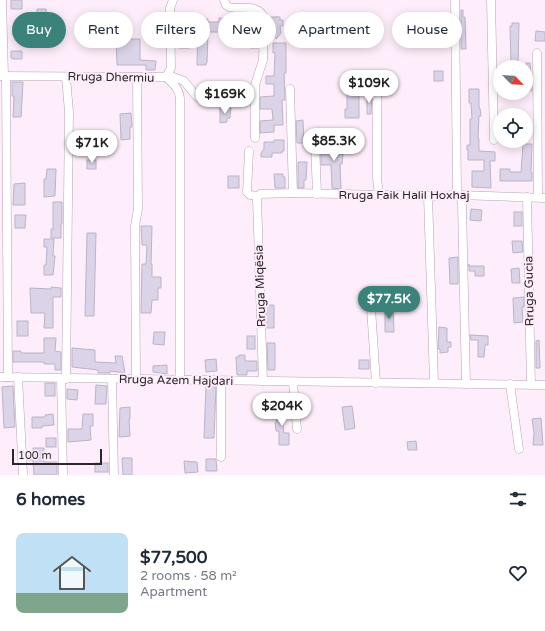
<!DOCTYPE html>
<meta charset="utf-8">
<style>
:root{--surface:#fff;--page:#f6f6f7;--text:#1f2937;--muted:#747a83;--accent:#3b827b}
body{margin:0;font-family:"Varela Round",sans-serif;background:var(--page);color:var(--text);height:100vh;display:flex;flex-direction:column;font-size:15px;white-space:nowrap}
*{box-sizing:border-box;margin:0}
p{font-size:13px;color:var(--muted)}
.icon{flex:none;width:22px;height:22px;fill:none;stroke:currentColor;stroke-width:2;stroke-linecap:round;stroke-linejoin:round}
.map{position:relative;height:475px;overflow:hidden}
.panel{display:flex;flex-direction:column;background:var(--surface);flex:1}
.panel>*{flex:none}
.top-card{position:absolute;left:12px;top:12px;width:521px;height:36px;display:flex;gap:8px}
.needle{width:26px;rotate:114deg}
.tools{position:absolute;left:493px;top:60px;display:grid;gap:8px}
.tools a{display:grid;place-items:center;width:40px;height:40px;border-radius:50%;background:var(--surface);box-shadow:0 2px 10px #0003;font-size:20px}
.scale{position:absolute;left:12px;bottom:10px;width:90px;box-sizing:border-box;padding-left:4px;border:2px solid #2c252b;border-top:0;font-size:11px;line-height:14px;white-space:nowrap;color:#2c252b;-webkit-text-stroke:3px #feeefb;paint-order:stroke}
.price{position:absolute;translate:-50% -34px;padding:0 9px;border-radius:14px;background:#fff;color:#222;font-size:13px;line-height:26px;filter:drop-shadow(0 1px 2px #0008)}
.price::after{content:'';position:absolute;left:50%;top:24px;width:12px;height:9px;margin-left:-6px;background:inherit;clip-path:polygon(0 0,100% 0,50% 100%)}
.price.active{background:var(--accent);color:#fff}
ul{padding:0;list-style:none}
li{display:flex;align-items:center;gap:12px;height:100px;padding:0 16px}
li span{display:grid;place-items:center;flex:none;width:112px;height:80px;border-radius:8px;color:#555}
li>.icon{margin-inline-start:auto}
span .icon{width:48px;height:48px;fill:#fffc;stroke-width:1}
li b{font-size:17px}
h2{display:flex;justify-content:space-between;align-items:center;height:48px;padding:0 16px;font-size:17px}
.tag{padding:0 14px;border-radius:18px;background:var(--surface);box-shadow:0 2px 10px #0003;font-size:14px;line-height:36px}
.tag.active{background:var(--accent);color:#fff}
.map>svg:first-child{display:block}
.building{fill:#dbd3e7;stroke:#bbb3c6}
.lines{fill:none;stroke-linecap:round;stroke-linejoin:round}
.minor-casing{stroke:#b6a3b1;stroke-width:9}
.minor{stroke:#fff;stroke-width:8}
.labels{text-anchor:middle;stroke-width:4;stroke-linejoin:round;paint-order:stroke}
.street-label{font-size:12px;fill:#2c252b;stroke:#feeefb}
</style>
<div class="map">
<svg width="545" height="475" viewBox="0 0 545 475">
<rect width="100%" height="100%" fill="#feeefb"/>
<!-- building -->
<g class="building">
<rect x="11" y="0" width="11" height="9"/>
<polygon points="37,9 46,9 48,32 38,32"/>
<polygon points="461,10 463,10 463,17 465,17 466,49 461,49"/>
<polygon points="234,13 249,14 249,19 258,19 258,48 250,48 251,29 225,28 225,32 208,32 207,63 206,63 206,65 197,65 198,19 208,19 208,22 219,22 219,18 234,18"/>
<polygon points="277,16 278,17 280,17 280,20 283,20 283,26 280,26 281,33 276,39 272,33 274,26 271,26 271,17 277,17"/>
<polygon points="512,23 519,23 518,65 511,66 510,26 512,26"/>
<polygon points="536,31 545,32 545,41 535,41"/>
<polygon points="116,39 140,39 140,60 156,61 155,70 146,70 146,65 117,65"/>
<polygon points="179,39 190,39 189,48 179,48"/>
<polygon points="273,43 286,43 286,73 284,73 285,100 282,100 283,125 274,125 274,132 260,133 260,121 273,120 272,109 260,109 260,97 274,96 274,84 266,84 266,76 274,76 275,53 273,53"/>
<polygon points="11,51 22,51 22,59 13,59 11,58"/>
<polygon points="526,63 530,63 532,91 526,91"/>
<rect x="434" y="71" width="9" height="10"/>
<polygon points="347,76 357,76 356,93 359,93 359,118 345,118 345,109 347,109"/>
<polygon points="12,82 23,82 21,117 13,117 14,96 12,96"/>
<polygon points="469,89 479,89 479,108 480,108 481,116 479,116 478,139 479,139 479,151 495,152 495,161 490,161 491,188 472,187 472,171 484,171 484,160 468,160 468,150 467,150 467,145 470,145 470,119 472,119 471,103 469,103"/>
<polygon points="238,93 247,93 247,103 238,102"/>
<polygon points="367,94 372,94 371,114 367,114"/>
<polygon points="220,108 231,108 230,118 227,118 227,122 220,123"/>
<polygon points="131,113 132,127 130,127 130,139 121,140 120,114"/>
<polygon points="303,120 304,143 297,143 296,121"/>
<polygon points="331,138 341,140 341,154 343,154 342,164 340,164 341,189 332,188 331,165 321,165 321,154 331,154"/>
<polygon points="274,140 284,140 284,151 282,151 282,153 272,153 272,157 261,157 261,153 264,149 264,142 274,142"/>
<polygon points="523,144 532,144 531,172 532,172 532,181 500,181 500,169 510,169 510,172 521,172"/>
<rect x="87" y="160" width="9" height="9"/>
<polygon points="298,162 307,162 306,180 304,180 304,188 298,188"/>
<polygon points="47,169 56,169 55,196 44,197 44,179 46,179"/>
<polygon points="274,174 283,174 283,177 285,177 285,188 275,188"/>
<rect x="228" y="176" width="11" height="12"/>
<polygon points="25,183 25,205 13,205 14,184"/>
<polygon points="53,202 62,202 62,224 61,224 61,238 51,238 51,229 53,229"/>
<polygon points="471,209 482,210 481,221 470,220"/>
<rect x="514" y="212" width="8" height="14"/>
<polygon points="15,215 26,215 25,228 15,228"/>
<polygon points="141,226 152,226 151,264 152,264 152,277 161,277 161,288 158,288 158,300 152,300 151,313 141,313 142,264 146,264 147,245 142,245"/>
<polygon points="87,233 96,233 94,316 85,316"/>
<polygon points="44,239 54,239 53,256 55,256 53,275 44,275 44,265 46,265 47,247 44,247"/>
<polygon points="512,241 522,241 523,252 513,253"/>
<polygon points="458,257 458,284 450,284 449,258"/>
<polygon points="469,264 469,266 484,266 484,276 475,276 475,271 469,271"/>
<polygon points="519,268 520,283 512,283 511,269"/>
<polygon points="51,287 61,288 61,297 53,297 53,328 44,328 45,313 31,313 30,288 51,289"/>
<polygon points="524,297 524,307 522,307 523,322 514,323 513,298"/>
<polygon points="266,305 274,305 274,328 267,328"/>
<polygon points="385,307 393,307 394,332 385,332"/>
<rect x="17" y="321" width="11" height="15"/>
<polygon points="439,327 447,328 447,342 451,342 451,347 448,347 448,352 440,353 440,349 438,349"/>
<polygon points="154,332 165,332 164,345 153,344"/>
<polygon points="470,335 488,336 488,345 485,345 484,357 478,357 478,340 471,340"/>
<rect x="247" y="336" width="8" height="13"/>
<polygon points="44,338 56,338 55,351 61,352 61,370 55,370 55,364 44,364 44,362 13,362 13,351 21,351 21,353 44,353"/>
<polygon points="539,340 540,368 536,368 536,341"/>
<polygon points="267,343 275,343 275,370 268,370"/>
<polygon points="72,348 95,350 95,362 116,363 115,356 122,356 125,373 110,371 110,373 98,373 98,370 72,367"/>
<polygon points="239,355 245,355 245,361 257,361 257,371 247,371 247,375 237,375 236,357 239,357"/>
<polygon points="216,359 217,371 206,372 205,360"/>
<rect x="359" y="360" width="10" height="9"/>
<polygon points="167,365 167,374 153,372 153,366"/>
<rect x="45" y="383" width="10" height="13"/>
<polygon points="96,385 107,386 106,404 95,404"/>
<polygon points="13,386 15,427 4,428 2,387"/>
<polygon points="206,386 216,386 214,438 204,438"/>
<polygon points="67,389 78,390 77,400 67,399"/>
<polygon points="352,406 355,428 345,430 342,407"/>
<polygon points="130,407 130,419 129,419 130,436 119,437 120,408"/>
<polygon points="277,407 286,408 286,420 282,419 284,433 289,433 289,445 279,445 279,431 276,431 275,423 276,423"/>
<polygon points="53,414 54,425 42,426 42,428 32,428 32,417 45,417 45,415"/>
<polygon points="83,414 93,414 93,426 90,426 91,440 68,442 68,429 82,429"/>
<polygon points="541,418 543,445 533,445 534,433 532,419"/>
<rect x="46" y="438" width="10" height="9"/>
<polygon points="416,441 417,450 408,450 407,442"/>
<polygon points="33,448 44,448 44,462 57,462 57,475 34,475 33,460 28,460 28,456 33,456"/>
<polygon points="122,458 132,458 132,475 123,475"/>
<polygon points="206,459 216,459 217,471 206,471"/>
<polygon points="184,461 197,462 198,472 185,473"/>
<rect x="95" y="463" width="13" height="9"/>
</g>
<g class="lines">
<defs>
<g id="minor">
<polyline points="2,0 4,76"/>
<path d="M224,0L226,5L229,7C240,10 259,3 264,18L263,60L255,85V138"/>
<polyline points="455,0 457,190 461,199 462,204 466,384"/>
<polyline points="491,0 494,140"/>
<polyline points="537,53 538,197"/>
<polyline points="168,75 184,81 197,97"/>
<polyline points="377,75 377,178 379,195"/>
<polyline points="0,76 166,77 171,68 170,8 173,0"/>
<polyline points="6,76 8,377"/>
<path d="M166,77C173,84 179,88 180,98V380"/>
<polyline points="290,89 293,193"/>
<polyline points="315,142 317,194"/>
<polyline points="249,151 247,192 250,195 258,196"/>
<polyline points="428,196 434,383"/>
<polyline points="527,197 531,385"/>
<polyline points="371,308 376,383"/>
<polyline points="0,377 545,385"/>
<polyline points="18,377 23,475"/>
<polyline points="61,379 63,475"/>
<polyline points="66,379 69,112 66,77"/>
<polyline points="112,379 114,475"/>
<polyline points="136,380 135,226 138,209 137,78"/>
<polyline points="263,381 257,199 260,194 293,193 431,196 458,195 545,198"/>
<polyline points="293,382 297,429"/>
<polyline points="510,384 519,449"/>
<polyline points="221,457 221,381"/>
</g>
</defs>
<!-- minor casing -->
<use href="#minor" class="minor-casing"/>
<!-- minor -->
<use href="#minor" class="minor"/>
</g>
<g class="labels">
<!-- street labels -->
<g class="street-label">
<text transform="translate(111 77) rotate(1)" y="4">Rruga Dhermiu</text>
<text x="404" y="199">Rruga Faik Halil Hoxhaj</text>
<text transform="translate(260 286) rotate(-92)" y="4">Rruga Miqësia</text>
<text transform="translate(529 291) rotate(-91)" y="4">Rruga Gucia</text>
<text transform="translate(176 380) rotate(1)" y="4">Rruga Azem Hajdari</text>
</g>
</g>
</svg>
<div class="tools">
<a><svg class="needle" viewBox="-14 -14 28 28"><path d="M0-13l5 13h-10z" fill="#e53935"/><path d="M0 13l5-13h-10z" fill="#747a83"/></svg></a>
<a><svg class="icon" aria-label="locate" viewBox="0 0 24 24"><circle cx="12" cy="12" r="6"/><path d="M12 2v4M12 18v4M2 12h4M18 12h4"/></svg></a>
</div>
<div class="scale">100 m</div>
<b class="price" style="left:369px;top:104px">$109K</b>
<b class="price" style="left:225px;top:115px">$169K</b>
<b class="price" style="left:334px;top:162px">$85.3K</b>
<b class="price" style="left:92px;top:164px">$71K</b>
<b class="price active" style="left:389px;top:320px">$77.5K</b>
<b class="price" style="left:282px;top:427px">$204K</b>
<div class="top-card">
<a class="tag active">Buy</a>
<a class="tag">Rent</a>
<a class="tag">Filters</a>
<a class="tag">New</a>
<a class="tag">Apartment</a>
<a class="tag">House</a>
</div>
</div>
<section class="panel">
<h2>6 homes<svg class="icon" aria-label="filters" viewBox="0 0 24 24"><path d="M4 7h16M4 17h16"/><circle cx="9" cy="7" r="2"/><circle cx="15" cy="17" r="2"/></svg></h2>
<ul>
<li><span style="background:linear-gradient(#bfe0f5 75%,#7fa58c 0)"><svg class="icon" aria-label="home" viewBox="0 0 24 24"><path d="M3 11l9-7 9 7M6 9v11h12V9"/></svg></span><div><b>$77,500</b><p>2 rooms · 58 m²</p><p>Apartment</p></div><svg class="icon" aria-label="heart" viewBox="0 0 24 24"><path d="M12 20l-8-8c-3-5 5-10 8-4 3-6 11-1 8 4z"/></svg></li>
</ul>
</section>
